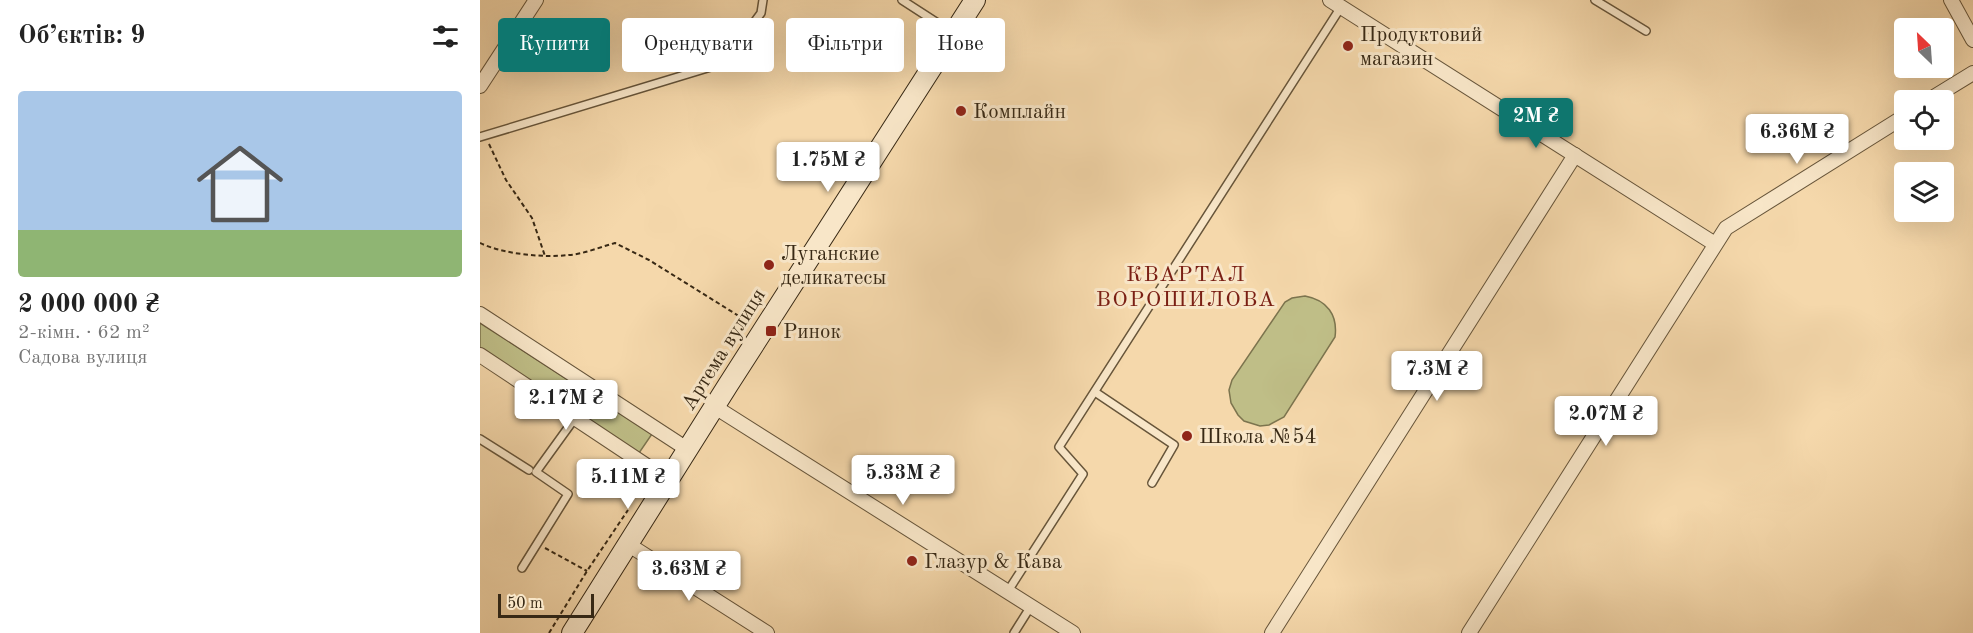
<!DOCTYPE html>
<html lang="uk">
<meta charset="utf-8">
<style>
:root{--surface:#fff;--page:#f2f2f2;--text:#222;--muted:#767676;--accent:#0f766e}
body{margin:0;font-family:"Old Standard TT",serif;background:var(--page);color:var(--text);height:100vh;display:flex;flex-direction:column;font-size:22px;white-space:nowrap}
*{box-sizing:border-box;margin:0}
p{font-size:20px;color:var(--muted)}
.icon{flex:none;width:33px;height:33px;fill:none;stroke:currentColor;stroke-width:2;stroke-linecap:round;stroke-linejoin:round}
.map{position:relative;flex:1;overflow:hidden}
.sheet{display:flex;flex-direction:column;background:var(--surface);width:480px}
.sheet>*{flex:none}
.hud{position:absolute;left:18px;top:18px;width:570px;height:54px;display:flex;gap:12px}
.needle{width:39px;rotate:335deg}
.buttons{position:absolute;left:1414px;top:18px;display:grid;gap:12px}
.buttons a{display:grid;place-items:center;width:60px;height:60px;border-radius:6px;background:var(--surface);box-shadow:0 6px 24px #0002;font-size:30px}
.scale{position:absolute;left:18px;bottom:15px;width:96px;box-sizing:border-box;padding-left:6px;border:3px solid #382915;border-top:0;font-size:16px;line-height:21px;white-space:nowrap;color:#382915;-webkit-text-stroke:4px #f8e6c8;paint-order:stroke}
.price{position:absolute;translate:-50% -51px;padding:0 14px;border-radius:6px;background:#fff;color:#222;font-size:20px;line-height:39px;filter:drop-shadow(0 2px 3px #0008)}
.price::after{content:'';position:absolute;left:50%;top:36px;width:18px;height:14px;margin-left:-9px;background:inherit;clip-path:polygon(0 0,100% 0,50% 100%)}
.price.selected{background:var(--accent);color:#fff}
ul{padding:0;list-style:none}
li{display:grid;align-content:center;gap:12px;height:318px;padding:0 18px}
li span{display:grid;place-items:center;height:186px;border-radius:6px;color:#555}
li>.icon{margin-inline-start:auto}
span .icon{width:108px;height:108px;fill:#fffc;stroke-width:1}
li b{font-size:26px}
h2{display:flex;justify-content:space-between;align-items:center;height:72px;padding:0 18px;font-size:26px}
.chip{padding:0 21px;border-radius:6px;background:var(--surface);box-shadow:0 6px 24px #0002;font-size:21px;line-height:54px}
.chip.selected{background:var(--accent);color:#fff}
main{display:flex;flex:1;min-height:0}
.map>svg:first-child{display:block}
.green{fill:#bfbe87;stroke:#7c744e;stroke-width:1.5}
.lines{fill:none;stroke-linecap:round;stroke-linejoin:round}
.lane-casing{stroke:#67553a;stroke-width:10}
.street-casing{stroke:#67553a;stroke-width:16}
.secondary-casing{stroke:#382915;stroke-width:22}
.path{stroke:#382915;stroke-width:2;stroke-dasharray:4.5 3;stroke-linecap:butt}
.lane{stroke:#f8e6c8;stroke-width:7}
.street{stroke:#f8e6c8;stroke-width:14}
.secondary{stroke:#f8e6c8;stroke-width:20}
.poi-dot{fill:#8f2418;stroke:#f8e6c8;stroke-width:2}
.labels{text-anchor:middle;stroke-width:6;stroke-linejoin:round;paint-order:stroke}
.poi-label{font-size:21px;fill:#382915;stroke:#f8e6c8;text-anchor:start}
.street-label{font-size:21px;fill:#382915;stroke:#f8e6c8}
.neighbourhood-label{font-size:22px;letter-spacing:1.5px;fill:#7a1f14;stroke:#f8e6c8}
</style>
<main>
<section class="sheet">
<h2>Об’єктів: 9<svg class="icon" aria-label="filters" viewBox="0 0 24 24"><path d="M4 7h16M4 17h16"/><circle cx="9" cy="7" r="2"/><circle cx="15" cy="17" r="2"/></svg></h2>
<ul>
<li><span style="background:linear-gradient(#a9c7e8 75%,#8fb573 0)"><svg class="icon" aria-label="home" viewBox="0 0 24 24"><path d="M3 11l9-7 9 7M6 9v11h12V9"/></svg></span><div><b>2 000 000 ₴</b><p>2-кімн. · 62 m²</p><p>Садова вулиця</p></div></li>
</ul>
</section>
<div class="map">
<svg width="1493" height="633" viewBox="0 0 1493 633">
<rect width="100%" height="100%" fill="#f5d8ab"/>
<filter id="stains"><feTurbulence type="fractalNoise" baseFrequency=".00333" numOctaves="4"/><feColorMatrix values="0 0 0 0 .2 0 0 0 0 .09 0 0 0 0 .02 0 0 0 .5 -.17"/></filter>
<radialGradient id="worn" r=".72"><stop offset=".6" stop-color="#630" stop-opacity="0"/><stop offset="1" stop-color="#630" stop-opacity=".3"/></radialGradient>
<!-- green -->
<g class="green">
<path d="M825,296C847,300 858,315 855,337L804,417L789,425L780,426L764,421L758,415L751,403L749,390L752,380L805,302L812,298Z"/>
<polygon points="0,323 172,434 159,453 0,349"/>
</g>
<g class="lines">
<defs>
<g id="lane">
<polyline points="422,0 473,33"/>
<polyline points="1115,0 1166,31"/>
<polyline points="0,137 244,63 281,13 283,0"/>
<polyline points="615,392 694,445 672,483"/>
<polyline points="0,439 49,470"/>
<polyline points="42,568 88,494 56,472 95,418"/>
<polyline points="528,591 603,474 579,447 861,7"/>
<polyline points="534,633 551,606"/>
</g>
<g id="street">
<polyline points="850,0 1235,244"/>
<polyline points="1471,0 1493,40"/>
<polyline points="0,86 56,0"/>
<polyline points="1449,100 1493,73"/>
<polyline points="0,314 207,449"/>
<polyline points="0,355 188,480"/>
<polyline points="235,407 593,633"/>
<polyline points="149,545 287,633"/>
<polyline points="792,633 1095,155"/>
<polyline points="989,633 1246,228 1425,116"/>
</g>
<polyline id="secondary" points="92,633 248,385 495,0"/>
</defs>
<!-- lane casing -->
<use href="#lane" class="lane-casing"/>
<!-- street casing -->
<use href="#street" class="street-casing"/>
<!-- secondary casing -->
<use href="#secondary" class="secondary-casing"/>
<!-- path -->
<g class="path">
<polyline points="9,144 26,180 52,218 65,256"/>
<path d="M0,243C23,254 63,258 89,255C104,254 120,247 135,243L169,260L270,323"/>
<polyline points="65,548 107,571"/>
<polyline points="69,633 107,571 148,510"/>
</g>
<!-- lane -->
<use href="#lane" class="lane"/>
<!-- street -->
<use href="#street" class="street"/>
<!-- secondary -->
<use href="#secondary" class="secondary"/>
</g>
<!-- markers -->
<g class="poi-dot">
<circle cx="868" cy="46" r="6"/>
<circle cx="481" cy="111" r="6"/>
<circle cx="289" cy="265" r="6"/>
<rect x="285" y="325" width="12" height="12" rx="3"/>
<circle cx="707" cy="436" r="6"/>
<circle cx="432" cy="561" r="6"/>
</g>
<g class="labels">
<!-- poi labels -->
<g class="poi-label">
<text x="880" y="41">Продуктовий<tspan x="880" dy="24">магазин</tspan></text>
<text x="493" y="118">Комплайн</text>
<text x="301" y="260">Луганские<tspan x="301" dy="24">деликатесы</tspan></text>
<text x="303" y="338">Ринок</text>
<text x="719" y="443">Школа №54</text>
<text x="444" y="568">Глазур &amp; Кава</text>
</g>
<!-- street labels -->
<g class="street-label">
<text transform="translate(243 349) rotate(-58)" y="7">Артема вулиця</text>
</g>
<!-- neighbourhood labels -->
<g class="neighbourhood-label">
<text x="706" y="281">КВАРТАЛ<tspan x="706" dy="25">ВОРОШИЛОВА</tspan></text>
</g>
</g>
<rect width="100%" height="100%" filter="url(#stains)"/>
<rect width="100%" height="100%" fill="url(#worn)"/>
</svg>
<div class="buttons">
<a><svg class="needle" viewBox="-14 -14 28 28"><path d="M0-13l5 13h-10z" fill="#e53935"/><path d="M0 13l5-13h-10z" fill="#767676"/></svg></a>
<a><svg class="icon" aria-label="locate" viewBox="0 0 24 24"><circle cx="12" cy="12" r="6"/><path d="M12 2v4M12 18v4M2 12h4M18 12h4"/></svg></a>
<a><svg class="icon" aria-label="layers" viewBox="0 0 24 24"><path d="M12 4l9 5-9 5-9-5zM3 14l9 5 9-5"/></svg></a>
</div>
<div class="scale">50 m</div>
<b class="price selected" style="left:1056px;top:149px">2M ₴</b>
<b class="price" style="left:1317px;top:165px">6.36M ₴</b>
<b class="price" style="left:348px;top:193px">1.75M ₴</b>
<b class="price" style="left:957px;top:402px">7.3M ₴</b>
<b class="price" style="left:86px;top:431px">2.17M ₴</b>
<b class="price" style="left:1126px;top:447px">2.07M ₴</b>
<b class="price" style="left:423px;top:506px">5.33M ₴</b>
<b class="price" style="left:148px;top:510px">5.11M ₴</b>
<b class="price" style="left:209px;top:602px">3.63M ₴</b>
<div class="hud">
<a class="chip selected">Купити</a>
<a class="chip">Орендувати</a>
<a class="chip">Фільтри</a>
<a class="chip">Нове</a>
</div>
</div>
</main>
